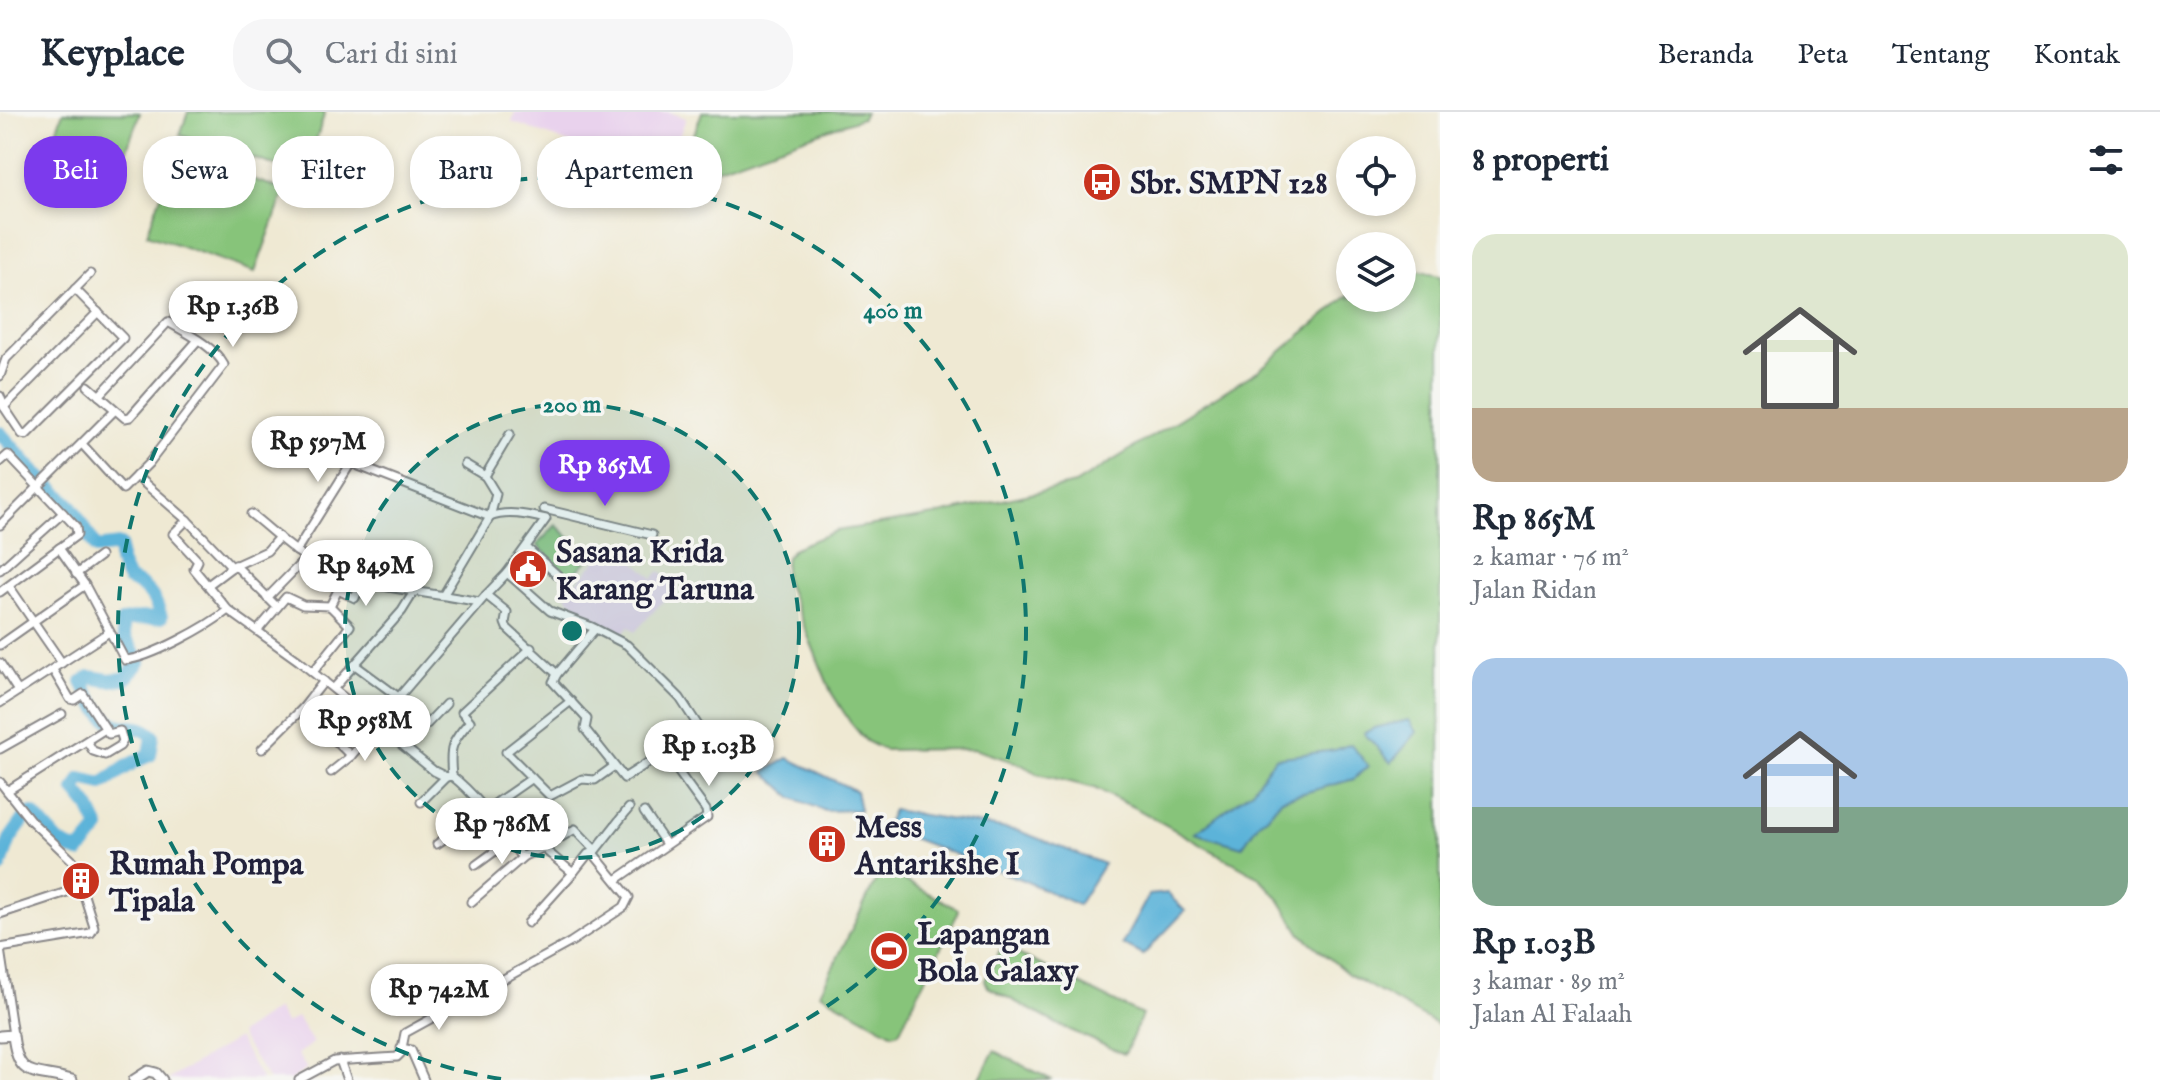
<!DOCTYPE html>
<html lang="id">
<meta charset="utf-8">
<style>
:root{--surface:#fff;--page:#f6f6f7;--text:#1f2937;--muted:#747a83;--line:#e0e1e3;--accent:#7c3aed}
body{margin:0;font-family:"IM FELL English",serif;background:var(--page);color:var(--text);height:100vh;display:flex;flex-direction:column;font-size:30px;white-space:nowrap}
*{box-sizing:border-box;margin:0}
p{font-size:26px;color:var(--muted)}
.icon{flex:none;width:44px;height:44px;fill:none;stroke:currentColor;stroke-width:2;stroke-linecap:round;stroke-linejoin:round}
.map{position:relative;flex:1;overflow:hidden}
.sheet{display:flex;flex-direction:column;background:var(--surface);width:720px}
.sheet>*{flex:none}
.hud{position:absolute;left:24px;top:24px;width:760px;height:72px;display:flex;gap:16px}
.fabs{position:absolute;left:1336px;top:24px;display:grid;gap:16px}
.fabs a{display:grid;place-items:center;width:80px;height:80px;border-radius:50%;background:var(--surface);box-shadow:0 4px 12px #0003;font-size:40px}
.price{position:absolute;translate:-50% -68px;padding:0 18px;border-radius:28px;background:#fff;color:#222;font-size:26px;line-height:52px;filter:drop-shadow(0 2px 4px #0008)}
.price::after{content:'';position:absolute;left:50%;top:48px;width:24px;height:18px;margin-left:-12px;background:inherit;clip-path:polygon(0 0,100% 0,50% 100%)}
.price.selected{background:var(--accent);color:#fff}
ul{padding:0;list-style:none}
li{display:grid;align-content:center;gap:16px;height:424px;padding:0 32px}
li span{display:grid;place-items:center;height:248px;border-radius:24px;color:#555}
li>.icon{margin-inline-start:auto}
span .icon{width:144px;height:144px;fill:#fffc;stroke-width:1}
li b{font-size:34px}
h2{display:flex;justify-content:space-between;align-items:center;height:96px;padding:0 32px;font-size:34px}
.chip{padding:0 28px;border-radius:32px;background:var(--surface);box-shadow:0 4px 12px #0003;font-size:28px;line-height:72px}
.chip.selected{background:var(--accent);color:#fff}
header{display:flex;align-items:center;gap:48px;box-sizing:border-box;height:112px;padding:0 40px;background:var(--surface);border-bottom:2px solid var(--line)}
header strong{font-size:38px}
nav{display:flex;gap:44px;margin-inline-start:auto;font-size:28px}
.search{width:560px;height:72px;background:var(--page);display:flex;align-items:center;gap:20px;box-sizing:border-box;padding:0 28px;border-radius:32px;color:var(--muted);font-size:30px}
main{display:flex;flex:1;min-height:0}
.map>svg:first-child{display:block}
.built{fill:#e9d2ed}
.green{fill:#87c47a;stroke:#54735a;stroke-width:2}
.water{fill:#5cb3d9;stroke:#3f6a8a;stroke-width:2}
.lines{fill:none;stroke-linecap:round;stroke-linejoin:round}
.river{stroke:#5cb3d9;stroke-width:14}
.minor-casing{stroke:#888687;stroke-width:11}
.tertiary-casing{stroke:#888687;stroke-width:13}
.minor{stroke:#fff;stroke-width:7}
.tertiary{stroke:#fff;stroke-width:9}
.ring{fill:none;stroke:#0f766e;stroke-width:4;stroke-dasharray:14 10}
.labels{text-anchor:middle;stroke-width:7;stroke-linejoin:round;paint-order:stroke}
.poi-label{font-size:32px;font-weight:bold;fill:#22223b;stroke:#f6f6f2;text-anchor:start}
.centre{fill:#0f766e;stroke:#f6f6f2;stroke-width:4}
.ring-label{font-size:24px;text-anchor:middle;font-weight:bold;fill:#0f766e;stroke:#f6f6f2;stroke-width:7;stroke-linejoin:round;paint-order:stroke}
</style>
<header>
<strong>Keyplace</strong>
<div class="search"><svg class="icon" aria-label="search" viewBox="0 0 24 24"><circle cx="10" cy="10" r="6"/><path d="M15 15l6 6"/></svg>Cari di sini</div>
<nav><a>Beranda</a><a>Peta</a><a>Tentang</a><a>Kontak</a></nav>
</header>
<main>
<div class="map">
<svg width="1440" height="968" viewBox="0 0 1440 968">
<rect width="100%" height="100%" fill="#f6f6f2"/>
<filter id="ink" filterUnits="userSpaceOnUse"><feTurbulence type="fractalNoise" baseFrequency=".0125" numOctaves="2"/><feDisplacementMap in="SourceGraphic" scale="16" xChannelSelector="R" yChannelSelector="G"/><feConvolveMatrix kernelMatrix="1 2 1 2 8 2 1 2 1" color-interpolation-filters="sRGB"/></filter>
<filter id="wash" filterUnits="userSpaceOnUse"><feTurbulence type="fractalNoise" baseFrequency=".006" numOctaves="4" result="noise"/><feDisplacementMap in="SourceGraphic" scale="32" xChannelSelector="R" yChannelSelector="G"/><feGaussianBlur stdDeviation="1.8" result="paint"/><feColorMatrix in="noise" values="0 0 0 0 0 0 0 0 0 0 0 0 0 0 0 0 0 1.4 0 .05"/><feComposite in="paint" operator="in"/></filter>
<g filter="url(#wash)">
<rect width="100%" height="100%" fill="#efe9d3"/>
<!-- built -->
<g class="built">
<polygon points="515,0 669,0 686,6 664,66 512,10"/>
<polygon points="613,429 653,466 660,459 677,474 635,520 629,515 621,524 610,519 605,520 565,483"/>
<polygon points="276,897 286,912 297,905 313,931 297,942 307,957 290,968 269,968 239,922"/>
<polygon points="238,926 262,968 170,968 169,967"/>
</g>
<!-- green -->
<g class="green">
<polygon points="63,0 140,1 117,64 49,39"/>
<polygon points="188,0 325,0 305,63 180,23"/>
<polygon points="702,0 865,0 862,6 687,67 682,56"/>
<polygon points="176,42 285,78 255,160 147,122"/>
<polygon points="1402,156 1440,164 1440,914 1348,862 1301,822 1279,787 1259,765 1137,697 1094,676 1038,662 1020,652 974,637 884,638 866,629 850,610 831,580 784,465 786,445 794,436 836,419 935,403 1075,372 1259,258 1350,182 1350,186 1402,186"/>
<polygon points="556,413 590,445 571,466 537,433"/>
<polygon points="885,758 958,797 957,803 899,920 893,922 820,881 880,760"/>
<polygon points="1002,834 1142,903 1126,940 1124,942 1059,913 988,875 985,868"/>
<polygon points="994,939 1052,968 979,968"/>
</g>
<!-- water -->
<g class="water">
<polygon points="1409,608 1417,620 1391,651 1364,621 1374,616"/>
<polygon points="1351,632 1368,654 1354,667 1282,687 1267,705 1260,709 1242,735 1195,721 1252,678 1275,646 1335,638"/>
<polygon points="788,646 856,679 860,698 825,699 793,686 764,660"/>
<polygon points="893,698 1019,719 1104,752 1078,793 1023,768 909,725 882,721"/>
<polygon points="1167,781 1185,799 1143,843 1122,832 1149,783"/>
</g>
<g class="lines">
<!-- river -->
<path class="river" d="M0,321L31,356L71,394L96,436L120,433V450L128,467C148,475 155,485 161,505C147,508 135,504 122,510L124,524L139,550L125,567L108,568L90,565L82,570C91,586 102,611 122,614C136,616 142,614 153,624L150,643C128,651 121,660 102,672L81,667L75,678L89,695L99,716L79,740L59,731L33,702H28L10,727L0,755"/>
</g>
</g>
<g filter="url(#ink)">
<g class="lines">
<defs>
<g id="minor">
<polyline points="0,264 6,247 90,162"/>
<polyline points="88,274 125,306 130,305 198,228"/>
<polyline points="0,284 4,295 22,322 26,323 123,226 75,177"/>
<polyline points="4,295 98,200"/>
<path d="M82,332L123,377L149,351L224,253C214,234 187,221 168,210L99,284"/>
<polyline points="0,350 8,343 63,401 0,458"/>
<polyline points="136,364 187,408 232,455"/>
<polyline points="485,364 510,322"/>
<polyline points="544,397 652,423"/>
<path d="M251,402C269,416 286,433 305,445C354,478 423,478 479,490"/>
<path d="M187,408L173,422L198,449L194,457L228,498L299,549L434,659L446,665L452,664C480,686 499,716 520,743L524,744L543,736L573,761L588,742L593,741L629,785L624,795L571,830L405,921L401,941L397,945L334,949L299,968"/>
<polyline points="0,413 115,298"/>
<polyline points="59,436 85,473"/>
<polyline points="527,436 561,466"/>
<polyline points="296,439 351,351 490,405"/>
<polyline points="235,453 277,495"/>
<polyline points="76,462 100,444"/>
<polyline points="208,473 232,455 267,439 279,425"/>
<polyline points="9,474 62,551"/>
<polyline points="0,480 77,423 76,415 63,401"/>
<polyline points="444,482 490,405 496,382 485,364 465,352"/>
<polyline points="486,483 507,500 505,511 507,516 557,562 553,570 587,607 585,617 624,666 693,622 697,612 680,586 627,533 592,515 550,499 507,461"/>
<polyline points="267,486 306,446"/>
<polyline points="330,494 338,478 355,486 362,468"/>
<polyline points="258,518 286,485 303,493 330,494"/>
<path d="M0,533L85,473L125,548C151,546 208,514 228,498"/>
<polyline points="0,551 18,579"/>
<polyline points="355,553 397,584"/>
<polyline points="53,558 70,587 74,588 83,582 109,622 120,619 123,629 120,634 105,643 93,639 87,629"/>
<polyline points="313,560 350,514 330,494"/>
<polyline points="557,562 595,517"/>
<polyline points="334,576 402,499 415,478"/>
<polyline points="571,589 506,640 550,684 582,667 595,668 613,655"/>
<polyline points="0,591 109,520"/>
<polyline points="303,596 351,644"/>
<path d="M375,613L486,483L507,461L546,407C529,403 507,398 490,405"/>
<polyline points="402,631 413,617 427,612 446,592"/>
<polyline points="0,637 62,602"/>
<polyline points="262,637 303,596 324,569"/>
<polyline points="331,660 351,644 377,614"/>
<path d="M452,664C449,636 451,630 470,609L462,600L531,536"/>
<polyline points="0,670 31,709 74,750 78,756 79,776"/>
<polyline points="7,679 105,617"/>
<polyline points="421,690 446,665"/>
<polyline points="644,700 666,732"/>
<polyline points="437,732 532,666"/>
<polyline points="543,736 575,717 595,738"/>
<polyline points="594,740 629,696"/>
<polyline points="476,753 509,729"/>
<polyline points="616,768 707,705 706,698 664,640"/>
<polyline points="471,790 524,744"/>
<polyline points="0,802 79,776"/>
<polyline points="528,811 573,761"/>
<polyline points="0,836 91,821 94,815 83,780 79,776"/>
<polyline points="0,837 13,923"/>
<polyline points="401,936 411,938 424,968"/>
<polyline points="340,948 347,968"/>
</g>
<g id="tertiary">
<path d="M0,924L13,923C18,968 32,957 72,968"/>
<polyline points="134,968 148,959 156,961 162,968"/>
</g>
</defs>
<!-- minor casing -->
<use href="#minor" class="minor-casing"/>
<!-- tertiary casing -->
<use href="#tertiary" class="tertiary-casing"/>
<!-- minor -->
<use href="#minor" class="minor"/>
<!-- tertiary -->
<use href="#tertiary" class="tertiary"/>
</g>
</g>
<!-- distance rings -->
<circle cx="572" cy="519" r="227" fill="#0f766e" fill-opacity=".12"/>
<g class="ring">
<circle cx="572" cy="519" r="227"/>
<path d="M501 967A454 454 0 1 1 643 967"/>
</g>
<!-- icons -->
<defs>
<symbol id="bus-disc" viewBox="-11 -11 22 22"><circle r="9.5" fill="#c8321e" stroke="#f6f6f2"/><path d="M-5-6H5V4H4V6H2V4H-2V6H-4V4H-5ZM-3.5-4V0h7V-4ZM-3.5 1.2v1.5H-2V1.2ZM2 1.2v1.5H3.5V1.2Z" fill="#fff"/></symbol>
<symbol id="civic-disc" viewBox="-11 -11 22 22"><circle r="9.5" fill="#c8321e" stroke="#f6f6f2"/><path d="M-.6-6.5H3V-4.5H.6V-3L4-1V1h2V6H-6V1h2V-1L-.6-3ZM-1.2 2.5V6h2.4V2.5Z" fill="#fff"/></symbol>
<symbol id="building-disc" viewBox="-11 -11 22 22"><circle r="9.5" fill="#c8321e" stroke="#f6f6f2"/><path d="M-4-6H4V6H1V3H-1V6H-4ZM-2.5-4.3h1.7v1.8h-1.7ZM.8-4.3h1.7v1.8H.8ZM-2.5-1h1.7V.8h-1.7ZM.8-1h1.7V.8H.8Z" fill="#fff"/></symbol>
<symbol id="stadium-disc" viewBox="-11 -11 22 22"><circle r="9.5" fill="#c8321e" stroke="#f6f6f2"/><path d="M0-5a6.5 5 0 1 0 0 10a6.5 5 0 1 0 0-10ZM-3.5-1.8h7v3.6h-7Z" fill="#fff"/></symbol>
</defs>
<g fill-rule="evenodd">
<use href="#bus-disc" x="1080" y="48" width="44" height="44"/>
<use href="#civic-disc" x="506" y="435" width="44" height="44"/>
<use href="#building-disc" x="805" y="710" width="44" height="44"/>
<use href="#building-disc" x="59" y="747" width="44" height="44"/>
<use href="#stadium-disc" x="867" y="817" width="44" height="44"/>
</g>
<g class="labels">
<!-- poi labels -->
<g class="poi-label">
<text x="1130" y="81">Sbr. SMPN 128</text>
<text x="556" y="450">Sasana Krida<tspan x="556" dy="37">Karang Taruna</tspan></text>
<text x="855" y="725">Mess<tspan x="855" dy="37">Antarikshe I</tspan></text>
<text x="109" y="762">Rumah Pompa<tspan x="109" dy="37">Tipala</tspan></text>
<text x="917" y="832">Lapangan<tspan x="917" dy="37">Bola Galaxy</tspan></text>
</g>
</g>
<circle cx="572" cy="519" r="12" class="centre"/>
<g class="ring-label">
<text x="893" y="206">400 m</text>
<text x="572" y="300">200 m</text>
</g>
</svg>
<div class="fabs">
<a><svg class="icon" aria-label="locate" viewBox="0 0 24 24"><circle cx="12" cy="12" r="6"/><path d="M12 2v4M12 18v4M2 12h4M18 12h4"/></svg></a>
<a><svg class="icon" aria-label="layers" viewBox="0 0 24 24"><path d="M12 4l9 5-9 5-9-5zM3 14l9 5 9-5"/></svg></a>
</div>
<b class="price" style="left:233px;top:237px">Rp 1.36B</b>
<b class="price" style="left:318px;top:372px">Rp 597M</b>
<b class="price selected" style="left:605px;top:396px">Rp 865M</b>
<b class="price" style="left:366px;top:496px">Rp 849M</b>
<b class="price" style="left:365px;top:651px">Rp 958M</b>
<b class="price" style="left:709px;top:676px">Rp 1.03B</b>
<b class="price" style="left:502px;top:754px">Rp 786M</b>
<b class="price" style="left:439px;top:920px">Rp 742M</b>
<div class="hud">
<a class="chip selected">Beli</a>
<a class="chip">Sewa</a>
<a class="chip">Filter</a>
<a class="chip">Baru</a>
<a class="chip">Apartemen</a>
</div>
</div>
<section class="sheet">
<h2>8 properti<svg class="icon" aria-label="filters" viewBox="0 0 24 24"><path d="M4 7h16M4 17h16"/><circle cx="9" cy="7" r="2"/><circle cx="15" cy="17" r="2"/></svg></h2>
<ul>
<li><span style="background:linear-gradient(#dfe7d0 70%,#b9a48a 0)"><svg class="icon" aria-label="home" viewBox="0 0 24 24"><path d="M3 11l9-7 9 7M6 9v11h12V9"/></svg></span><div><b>Rp 865M</b><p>2 kamar · 76 m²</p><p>Jalan Ridan</p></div></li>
<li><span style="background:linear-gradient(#a9c7e8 60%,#7fa58c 0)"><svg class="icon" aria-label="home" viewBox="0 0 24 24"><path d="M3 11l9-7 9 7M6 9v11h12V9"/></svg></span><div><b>Rp 1.03B</b><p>3 kamar · 89 m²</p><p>Jalan Al Falaah</p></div></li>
</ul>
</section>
</main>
